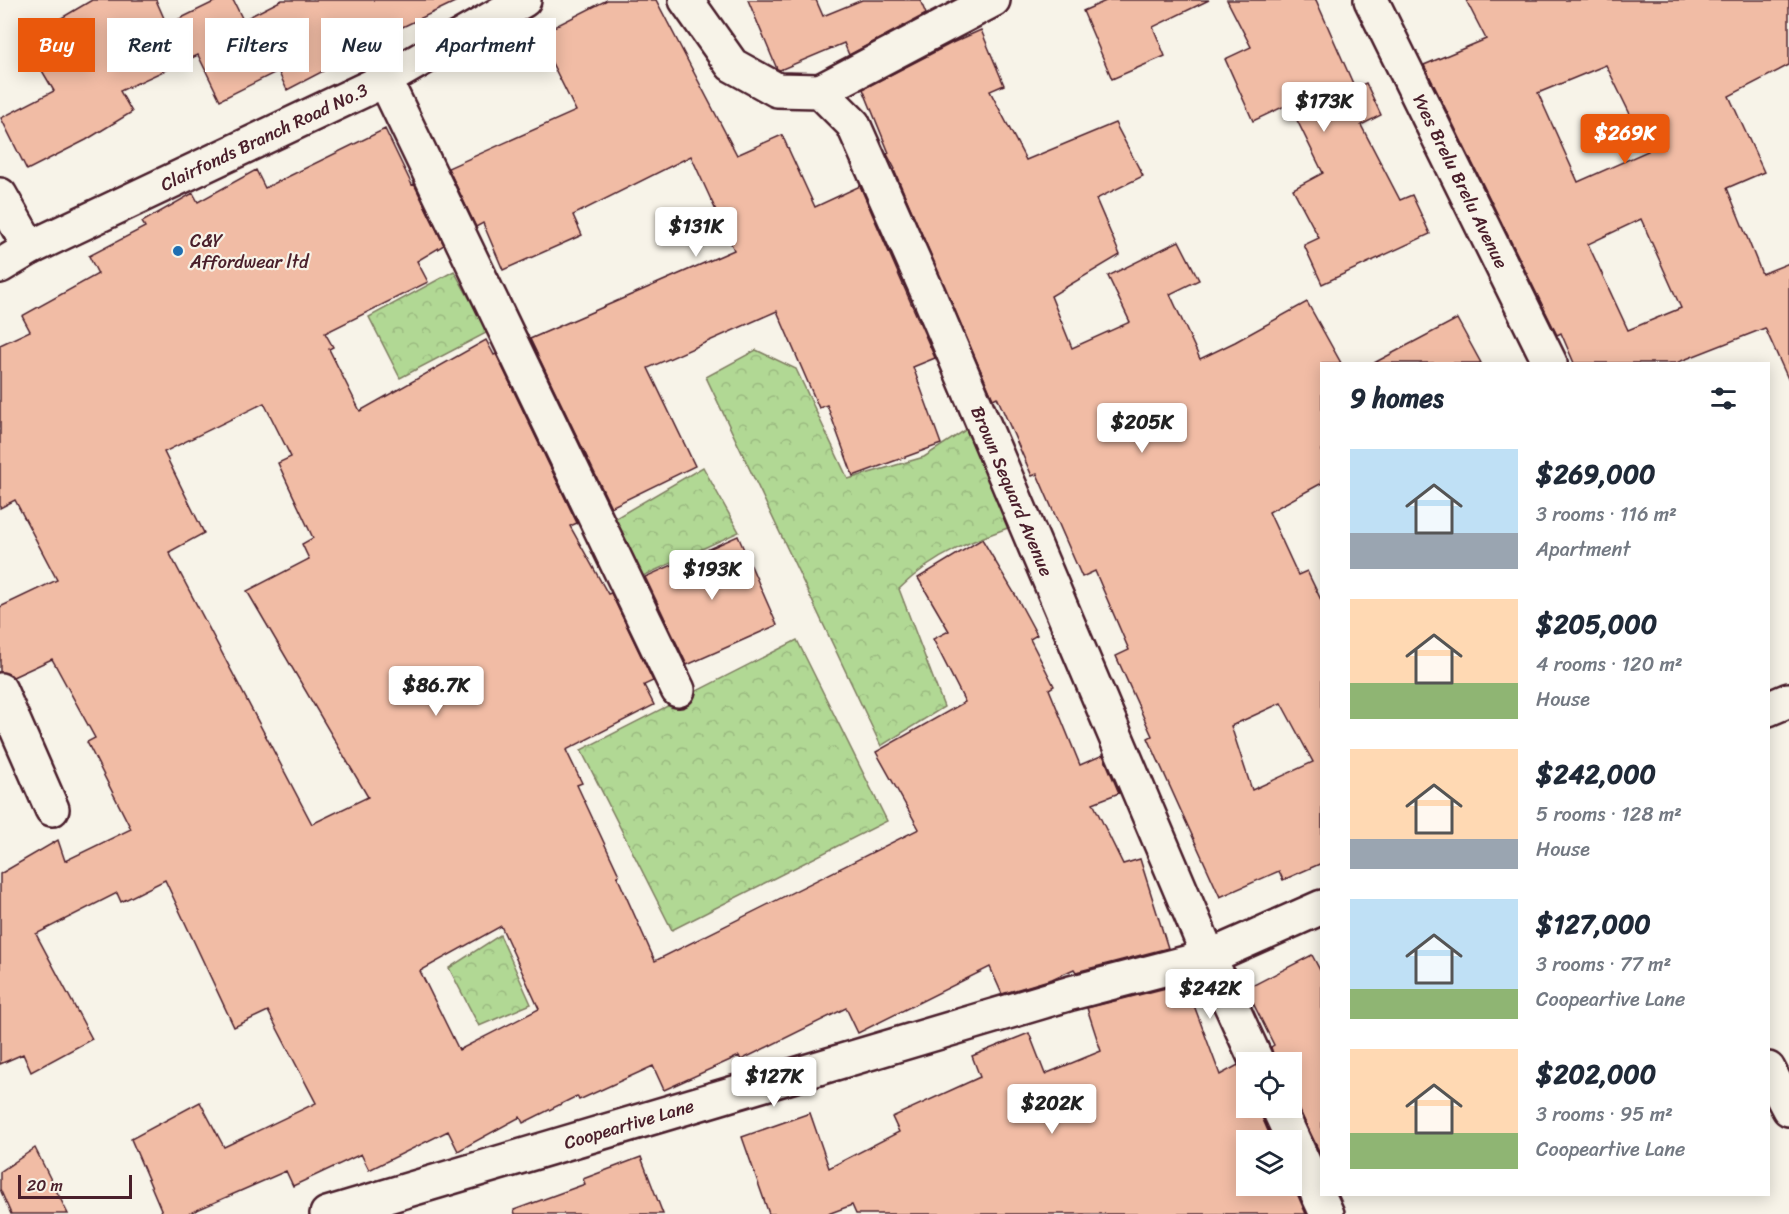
<!DOCTYPE html>
<meta charset="utf-8">
<style>
:root{--surface:#fff;--page:#f2f2f3;--text:#1f2937;--muted:#747a83;--accent:#ea580c}
body{margin:0;font-family:Sriracha,sans-serif;background:var(--page);color:var(--text);height:100vh;display:flex;flex-direction:column;font-size:22px;white-space:nowrap}
*{box-sizing:border-box;margin:0}
p{font-size:20px;color:var(--muted)}
.icon{flex:none;width:33px;height:33px;fill:none;stroke:currentColor;stroke-width:2;stroke-linecap:round;stroke-linejoin:round}
.map{position:relative;flex:1;overflow:hidden}
.panel{position:absolute;left:1320px;top:362px;width:450px;height:834px;display:flex;flex-direction:column;background:var(--surface);border-radius:0px;box-shadow:0 3px 15px #0003}
.panel>*{flex:none}
.hud{position:absolute;left:18px;top:18px;width:570px;height:54px;display:flex;gap:12px}
.controls{position:absolute;left:1236px;top:1052px;display:grid;gap:12px}
.controls a{display:grid;place-items:center;width:66px;height:66px;border-radius:0px;background:var(--surface);box-shadow:0 3px 15px #0003;font-size:30px}
.scale{position:absolute;left:18px;bottom:15px;width:114px;box-sizing:border-box;padding-left:6px;border:3px solid #4a1f2b;border-top:0;font-size:16px;line-height:21px;white-space:nowrap;color:#4a1f2b;-webkit-text-stroke:4px #f7f3e8;paint-order:stroke}
.price{position:absolute;translate:-50% -51px;padding:0 14px;border-radius:6px;background:#fff;color:#222;font-size:20px;line-height:39px;filter:drop-shadow(0 2px 3px #0008)}
.price::after{content:'';position:absolute;left:50%;top:36px;width:18px;height:14px;margin-left:-9px;background:inherit;clip-path:polygon(0 0,100% 0,50% 100%)}
.price.current{background:var(--accent);color:#fff}
ul{padding:0;list-style:none}
li{display:flex;align-items:center;gap:18px;height:150px;padding:0 30px}
li span{display:grid;place-items:center;flex:none;width:168px;height:120px;border-radius:0px;color:#555}
li>.icon{margin-inline-start:auto}
span .icon{width:72px;height:72px;fill:#fffc;stroke-width:1}
li b{font-size:26px}
h2{display:flex;justify-content:space-between;align-items:center;height:72px;padding:0 30px;font-size:26px}
.pill{padding:0 21px;border-radius:0px;background:var(--surface);box-shadow:0 3px 15px #0003;font-size:21px;line-height:54px}
.pill.current{background:var(--accent);color:#fff}
.map>svg:first-child{display:block}
.forest{fill:url(#forest-crowns);stroke:#7e7c60;stroke-width:1.5}
.building{fill:#f1bca5;stroke:#4a1f2b;stroke-width:1.5;fill-rule:evenodd}
.lines{fill:none;stroke-linecap:round;stroke-linejoin:round}
.minor-casing{stroke:#4a1f2b;stroke-width:38}
.minor{stroke:#f7f3e8;stroke-width:33}
.poi-dot{fill:#1f6fb2;stroke:#f7f3e8;stroke-width:2}
.labels{text-anchor:middle;stroke-width:4.5;stroke-linejoin:round;paint-order:stroke}
.street-label{font-size:18px;fill:#4a1f2b;stroke:#f7f3e8}
.poi-label{font-size:18px;fill:#4a1f2b;stroke:#f7f3e8;text-anchor:start}
</style>
<div class="map">
<svg width="1789" height="1214" viewBox="0 0 1789 1214">
<defs>
<pattern id="forest-crowns" width="20" height="18" patternUnits="userSpaceOnUse" patternTransform="scale(1.5)"><rect width="20" height="18" fill="#b1d894"/><path d="M2 6a3 3 0 1 1 6 0M12 15a3 3 0 1 1 6 0" fill="none" stroke="#9ab980"/></pattern>
</defs>
<rect width="100%" height="100%" fill="#f7f3e8"/>
<filter id="ink" filterUnits="userSpaceOnUse"><feTurbulence type="fractalNoise" baseFrequency=".0167" numOctaves="2"/><feDisplacementMap in="SourceGraphic" scale="12" xChannelSelector="R" yChannelSelector="G"/><feConvolveMatrix kernelMatrix="1 2 1 2 8 2 1 2 1" color-interpolation-filters="sRGB"/></filter>
<g filter="url(#ink)">
<!-- forest -->
<g class="forest">
<polygon points="454,271 488,332 400,378 369,317"/>
<path d="M756,350L796,369L848,479L924,457L976,423L1022,523C976,539 934,554 899,589L944,707L881,746L706,377Z"/>
<polygon points="703,467 739,532 643,576 614,519"/>
<polygon points="797,640 887,821 672,930 581,750"/>
<polygon points="500,935 531,1004 479,1026 449,968"/>
</g>
<!-- building -->
<g class="building">
<polygon points="92,0 156,0 167,25 218,0 233,0 243,20 282,0 459,0 331,61 333,66 287,90 278,71 220,100 198,55 120,91 132,112 86,140 27,170 1,118 54,91 24,40"/>
<polygon points="607,0 656,0 737,155 782,135 815,207 860,186 935,358 913,367 941,444 853,476 827,405 819,408 777,311 648,368 695,466 611,507 530,339 734,250 691,156 573,215 582,235 503,270 483,223 476,227 448,168 576,111 538,35"/>
<polygon points="748,0 816,0 823,16 862,0 920,0 926,14 849,55 844,43 780,70 777,69"/>
<polygon points="1108,0 1209,0 1153,27 1165,56 1112,79 1083,11"/>
<polygon points="1227,0 1316,0 1355,88 1366,83 1381,115 1361,125 1400,200 1412,195 1430,234 1322,284 1304,245 1319,238 1293,189 1323,173 1289,104 1253,121 1225,59 1251,47"/>
<path d="M1466,0H1789V65L1729,96L1764,172L1727,188L1762,274L1789,263V381L1765,328L1676,363H1574L1561,333L1557,335L1424,65L1486,39ZM1606,65L1648,151L1578,182L1538,93ZM1641,219L1681,308L1628,330L1588,244Z"/>
<path d="M981,30L1004,85L990,91L1026,160L1115,123L1143,176L1096,199L1120,255L1051,296L1072,348L1130,322L1108,276L1179,241L1199,280L1170,294L1200,359L1235,342L1307,302L1341,363H1322V483L1269,512L1298,575L1307,571L1322,602V863L1283,880L1279,871L1220,897L1148,738L1152,736L1116,656L1129,650L1095,571L1082,577L1037,474L1032,476L997,397L993,399L894,170L895,169L887,154L889,153L863,89L952,43ZM1281,703L1313,762L1252,790L1231,726Z"/>
<path d="M385,129L412,185L414,184L444,245L417,261L428,282L325,333L333,347L329,349L360,411L486,340L494,355L496,354L577,523L570,526L608,594L611,593L653,681L644,685L654,705L566,750L582,783L577,785L619,875L617,876L655,961L919,829L876,752L965,702L933,639L949,631L918,578L982,539L1016,596L1037,635L1030,639L1054,686L1049,689L1080,765L1103,755L1119,793L1093,803L1123,864L1140,859L1168,948L1076,972L1074,969L1052,979L1002,994L990,967L858,1033L846,1008L741,1060L739,1056L664,1090L653,1066L579,1100L577,1096L523,1123L520,1117L458,1151L448,1131L369,1170L361,1154L293,1186L286,1171L188,1214H163L131,1139L200,1102L224,1147L316,1103L268,1011L234,1027L165,880L121,902L117,893L36,934L92,1039L31,1072L23,1054L0,1064V874L58,840L65,861L131,829L87,742L95,738L52,659L13,677L11,675L0,672V607L57,580L15,500L0,508V345L30,331L22,316L98,274L89,256L145,227L142,222L193,193L198,202L256,170L265,188ZM264,403L291,457L278,463L313,538L302,544L309,559L247,591L368,797L312,824L169,552L204,533L164,452ZM501,926L539,1009L459,1050L420,971Z"/>
<polygon points="1457,319 1481,363 1374,363"/>
<polygon points="738,536 777,625 687,665 645,577"/>
<polygon points="1312,955 1322,974 1322,1157 1292,1095 1292,1062 1275,1062 1271,1047 1274,1045 1246,989"/>
<polygon points="1170,987 1192,1000 1220,1075 1238,1065 1246,1077 1246,1107 1260,1107 1261,1115 1272,1140 1246,1140 1246,1185 1292,1185 1292,1182 1306,1214 856,1214 852,1205 828,1214 769,1214 742,1137 810,1113 829,1168 899,1132 892,1117 980,1077 972,1056 1029,1033 1045,1074 1101,1051 1087,1008"/>
<polygon points="35,1148 68,1214 11,1214 0,1189 0,1172"/>
<polygon points="641,1157 663,1214 515,1214 514,1210 585,1184 583,1179"/>
</g>
<g class="lines">
<defs>
<g id="minor">
<path id="s1" d="M686,0L732,65L777,90L820,91L853,124L928,293L1209,957L1257,1062"/>
<path id="s2" d="M1371,0L1550,363"/>
<polyline points="385,80 678,690"/>
<polyline points="820,91 993,0"/>
<polyline points="0,195 30,248"/>
<path id="s3" d="M0,266L30,248L385,80L524,0"/>
<polyline points="0,690 52,809"/>
<polyline points="1768,709 1789,700"/>
<polyline points="1768,1069 1789,1109"/>
<polyline points="1278,1107 1327,1214"/>
<path id="s4" d="M327,1214L1071,993L1209,957L1322,907"/>
</g>
</defs>
<!-- minor casing -->
<use href="#minor" class="minor-casing"/>
<!-- minor -->
<use href="#minor" class="minor"/>
</g>
</g>
<!-- markers -->
<circle class="poi-dot" cx="178" cy="251" r="6"/>
<g class="labels">
<!-- street labels -->
<g class="street-label">
<text dy="6" stroke="none"><textPath href="#s3" startOffset="294">Clairfonds Branch Road No.3</textPath></text>
<text dy="6" stroke="none"><textPath href="#s2" startOffset="202">Yves Brelu Brelu Avenue</textPath></text>
<text dy="6" stroke="none"><textPath href="#s1" startOffset="621">Brown Sequard Avenue</textPath></text>
<text dy="6" stroke="none"><textPath href="#s4" startOffset="315">Coopeartive Lane</textPath></text>
</g>
<!-- poi labels -->
<g class="poi-label">
<text x="190" y="247">C&amp;Y<tspan x="190" dy="21">Affordwear ltd</tspan></text>
</g>
</g>
</svg>
<div class="controls">
<a><svg class="icon" aria-label="locate" viewBox="0 0 24 24"><circle cx="12" cy="12" r="6"/><path d="M12 2v4M12 18v4M2 12h4M18 12h4"/></svg></a>
<a><svg class="icon" aria-label="layers" viewBox="0 0 24 24"><path d="M12 4l9 5-9 5-9-5zM3 14l9 5 9-5"/></svg></a>
</div>
<div class="scale">20 m</div>
<b class="price" style="left:1324px;top:133px">$173K</b>
<b class="price current" style="left:1625px;top:165px">$269K</b>
<b class="price" style="left:696px;top:258px">$131K</b>
<b class="price" style="left:1142px;top:454px">$205K</b>
<b class="price" style="left:712px;top:601px">$193K</b>
<b class="price" style="left:436px;top:717px">$86.7K</b>
<b class="price" style="left:1210px;top:1020px">$242K</b>
<b class="price" style="left:774px;top:1108px">$127K</b>
<b class="price" style="left:1052px;top:1135px">$202K</b>
<div class="hud">
<a class="pill current">Buy</a>
<a class="pill">Rent</a>
<a class="pill">Filters</a>
<a class="pill">New</a>
<a class="pill">Apartment</a>
</div>
<section class="panel">
<h2>9 homes<svg class="icon" aria-label="filters" viewBox="0 0 24 24"><path d="M4 7h16M4 17h16"/><circle cx="9" cy="7" r="2"/><circle cx="15" cy="17" r="2"/></svg></h2>
<ul>
<li><span style="background:linear-gradient(#bfe0f5 70%,#9aa5b1 0)"><svg class="icon" aria-label="home" viewBox="0 0 24 24"><path d="M3 11l9-7 9 7M6 9v11h12V9"/></svg></span><div><b>$269,000</b><p>3 rooms · 116 m²</p><p>Apartment</p></div></li>
<li><span style="background:linear-gradient(#ffd9b3 70%,#8fb573 0)"><svg class="icon" aria-label="home" viewBox="0 0 24 24"><path d="M3 11l9-7 9 7M6 9v11h12V9"/></svg></span><div><b>$205,000</b><p>4 rooms · 120 m²</p><p>House</p></div></li>
<li><span style="background:linear-gradient(#ffd9b3 75%,#9aa5b1 0)"><svg class="icon" aria-label="home" viewBox="0 0 24 24"><path d="M3 11l9-7 9 7M6 9v11h12V9"/></svg></span><div><b>$242,000</b><p>5 rooms · 128 m²</p><p>House</p></div></li>
<li><span style="background:linear-gradient(#bfe0f5 75%,#8fb573 0)"><svg class="icon" aria-label="home" viewBox="0 0 24 24"><path d="M3 11l9-7 9 7M6 9v11h12V9"/></svg></span><div><b>$127,000</b><p>3 rooms · 77 m²</p><p>Coopeartive Lane</p></div></li>
<li><span style="background:linear-gradient(#ffd9b3 70%,#8fb573 0)"><svg class="icon" aria-label="home" viewBox="0 0 24 24"><path d="M3 11l9-7 9 7M6 9v11h12V9"/></svg></span><div><b>$202,000</b><p>3 rooms · 95 m²</p><p>Coopeartive Lane</p></div></li>
</ul>
</section>
</div>
